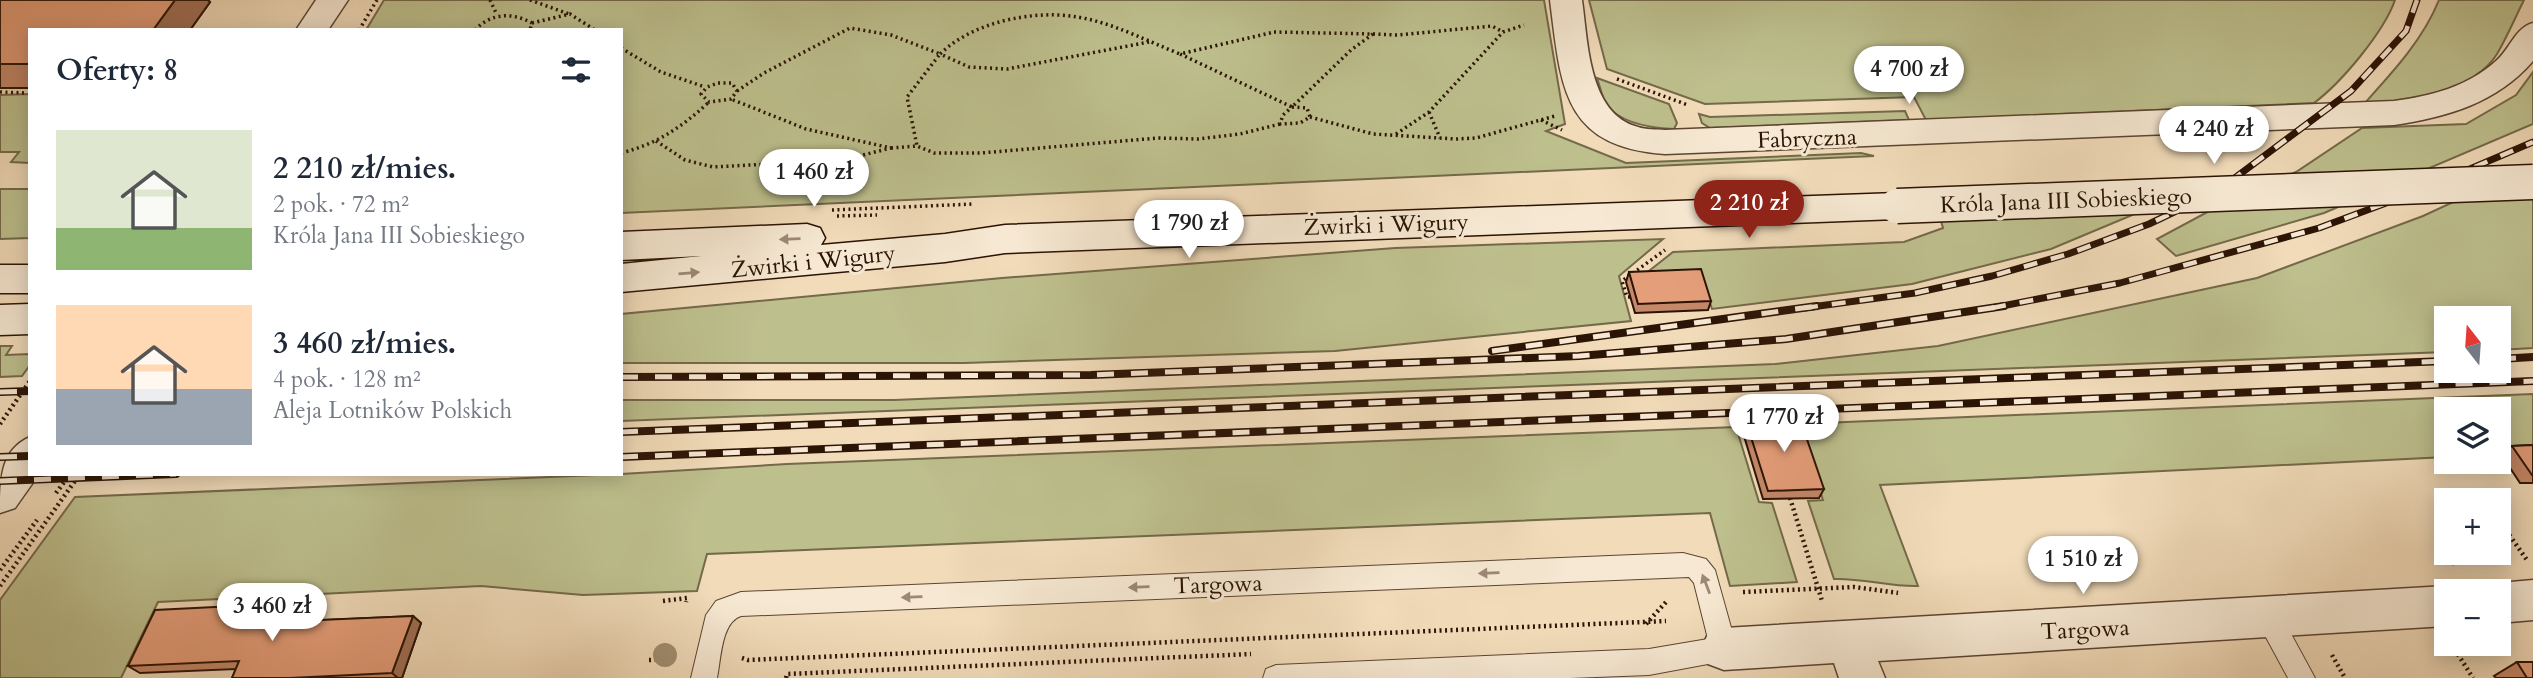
<!DOCTYPE html>
<html lang="pl">
<meta charset="utf-8">
<style>
:root{--surface:#fff;--page:#f2f2f3;--text:#1f2937;--muted:#747a83;--accent:#8f2418}
body{margin:0;font-family:Cardo,serif;background:var(--page);color:var(--text);height:100vh;display:flex;flex-direction:column;font-size:26px;white-space:nowrap}
*{box-sizing:border-box;margin:0}
p{font-size:23px;color:var(--muted)}
.icon{flex:none;width:38px;height:38px;fill:none;stroke:currentColor;stroke-width:2;stroke-linecap:round;stroke-linejoin:round}
.map{position:relative;flex:1;overflow:hidden}
.side{position:absolute;left:28px;top:28px;width:595px;height:448px;display:flex;flex-direction:column;background:var(--surface);border-radius:0px;box-shadow:0 4px 18px #0003}
.side>*{flex:none}
.needle{width:46px;rotate:343deg}
.tools{position:absolute;left:2434px;top:306px;display:grid;gap:14px}
.tools a{display:grid;place-items:center;width:77px;height:77px;border-radius:0px;background:var(--surface);box-shadow:0 4px 18px #0003;font-size:35px}
.price{position:absolute;translate:-50% -60px;padding:0 16px;border-radius:24px;background:#fff;color:#222;font-size:23px;line-height:46px;filter:drop-shadow(0 2px 4px #0008)}
.price::after{content:'';position:absolute;left:50%;top:42px;width:21px;height:16px;margin-left:-10px;background:inherit;clip-path:polygon(0 0,100% 0,50% 100%)}
.price.current{background:var(--accent);color:#fff}
ul{padding:0;list-style:none}
li{display:flex;align-items:center;gap:21px;height:175px;padding:0 28px}
li span{display:grid;place-items:center;flex:none;width:196px;height:140px;border-radius:0px;color:#555}
li>.icon{margin-inline-start:auto}
span .icon{width:84px;height:84px;fill:#fffc;stroke-width:1}
li b{font-size:30px}
h2{display:flex;justify-content:space-between;align-items:center;height:84px;padding:0 28px;font-size:30px}
.map>svg:first-child{display:block}
.green{fill:#bdbf8d;stroke:#746949;stroke-width:2}
.lines{fill:none;stroke-linecap:round;stroke-linejoin:round}
.service-casing{stroke:#5c4532;stroke-width:2}
.minor-casing{stroke:#5c4532;stroke-width:3}
.tertiary-casing{stroke:#5c4532;stroke-width:3}
.secondary-casing{stroke:#2b1305;stroke-width:3}
.path-far1{stroke:#2b1305;stroke-width:3.5;stroke-dasharray:2 3.5;stroke-linecap:butt}
.path{stroke:#2b1305;stroke-width:4.5;stroke-dasharray:2 3.5;stroke-linecap:butt}
.service{fill:#f6e8d2;fill-rule:evenodd}
.minor{fill:#f6e8d2;fill-rule:evenodd}
.tertiary{fill:#f6e8d2;fill-rule:evenodd}
.secondary{fill:#f6e8d2;fill-rule:evenodd}
.rail-far1-casing{stroke:#2b1305;stroke-width:7}
.rail-casing{stroke:#2b1305;stroke-width:8}
.rail-far1{stroke:#f6e8d2;stroke-width:4.5;stroke-dasharray:14;stroke-linecap:butt}
.rail{stroke:#f6e8d2;stroke-width:5;stroke-dasharray:17;stroke-linecap:butt}
.secondary-bridge-casing{stroke:#2b1305;stroke-width:37;stroke-linecap:butt}
.secondary-bridge{stroke:#f6e8d2;stroke-width:34}
.tree{fill:#a08e70}
.wall{fill:#c58869;stroke:#2b1305;stroke-width:2}
.shaded-wall{fill:#a06f55;stroke:#2b1305;stroke-width:2}
.building{fill:#e59e7a;stroke:#2b1305;stroke-width:2}
.oneway{fill:#9b8876}
.labels{text-anchor:middle;stroke-width:6;stroke-linejoin:round;paint-order:stroke}
.street-label{font-size:23px;fill:#2b1305;stroke:#f6e8d2}
</style>
<div class="map">
<svg width="2533" height="678" viewBox="0 0 2533 678">
<rect width="100%" height="100%" fill="#f1dbb9"/>
<filter id="stains"><feTurbulence type="fractalNoise" baseFrequency=".00286" numOctaves="4"/><feColorMatrix values="0 0 0 0 .2 0 0 0 0 .09 0 0 0 0 .02 0 0 0 .5 -.17"/></filter>
<radialGradient id="worn" r=".72"><stop offset=".6" stop-color="#630" stop-opacity="0"/><stop offset="1" stop-color="#630" stop-opacity=".3"/></radialGradient>
<!-- green -->
<g class="green">
<polygon points="384,0 1544,0 1565,124 1546,131 1626,163 1861,153 1874,156 621,213 621,30 366,30"/>
<path d="M1589,0H2395C2384,32 2341,83 2314,103L1926,120L1914,97L1705,104L1607,69Z"/>
<path d="M2439,0H2524C2515,18 2507,37 2497,54C2472,94 2406,100 2363,105C2392,73 2423,40 2439,0Z"/>
<polygon points="2533,72 2533,124 2324,213 2176,256 2157,239 2228,201 2296,172 2362,128 2466,124 2516,95"/>
<path d="M1597,78L1669,104L1677,123L1674,129C1652,128 1621,124 1607,105C1602,98 1600,86 1597,78Z"/>
<polygon points="30,94 30,163 11,162 19,152 0,152 0,95"/>
<polygon points="1905,111 1909,120 1710,128 1702,123 1699,114 1710,117"/>
<polygon points="2533,165 2533,348 2499,350 2499,318 2446,318 2446,352 621,421 621,400 894,400 1775,364 1938,346 2257,278 2423,216"/>
<polygon points="0,189 30,189 30,238 0,239"/>
<polygon points="2137,213 2051,249 1912,284 1712,309 1701,275 1640,278 1673,252 1904,242 1943,228 1941,221"/>
<polygon points="1663,239 1619,276 1631,321 1335,351 964,363 621,363 621,314 1002,278 1395,248"/>
<polygon points="0,346 12,346 6,355 30,354 30,365 22,376 0,377"/>
<path d="M2533,394V452L2499,455V410H2446V457L1880,485L1918,586C1890,587 1863,578 1834,579L1808,501L1823,500L1798,424Z"/>
<polygon points="1736,427 1759,502 1772,503 1797,582 1730,586 1710,513 707,554 697,591 583,595 481,586 158,602 121,678 0,678 0,600 75,497 621,474 787,464"/>
</g>
<g class="lines">
<defs>
<g id="service">
<path d="M1683,553L1706,559L1715,570L1737,649L1733,658L1724,661L1649,675L1570,678H1263L1266,669L1276,665L1649,649L1708,639L1694,583L1689,577L741,616C721,622 721,660 717,678H691L706,615L716,601L741,592Z"/>
<polygon points="2268,605 2277,608 2315,678 2288,678 2255,617 2259,608"/>
</g>
<g id="minor">
<path d="M1550,0H1582C1588,41 1588,114 1638,127C1646,130 1656,129 1665,130L2394,101C2431,96 2467,87 2496,61C2510,49 2515,28 2533,23V61C2497,103 2447,117 2394,125L1665,154C1562,147 1561,86 1550,0Z"/>
<polygon points="2533,580 2533,620 2499,623 2499,592 2482,592 2483,589 2499,583"/>
<polygon points="2446,586 2461,592 2446,592 2446,626 1878,661 1885,678 1839,678 1834,663 1724,670 1708,664 1701,649 1708,634 1724,628"/>
</g>
<g id="tertiary">
<polygon points="316,0 348,0 328,30 296,30"/>
<path d="M30,437V474H39L15,508L0,513C0,480 0,450 30,437Z"/>
</g>
<g id="secondary">
<polygon points="1897,193 1910,197 1915,206 1910,215 1897,219 1005,253 945,262 621,292 621,264 701,256 621,260 621,232 807,224 820,228 825,238 821,245 945,234 1005,225"/>
<rect x="0" y="265" width="30" height="28"/>
<polygon points="30,304 30,334 0,335 0,305"/>
</g>
</defs>
<!-- service casing -->
<use href="#service" class="service-casing"/>
<!-- minor casing -->
<use href="#minor" class="minor-casing"/>
<!-- tertiary casing -->
<use href="#tertiary" class="tertiary-casing"/>
<!-- secondary casing -->
<use href="#secondary" class="secondary-casing"/>
<!-- path-far1 -->
<g class="path-far1">
<polyline points="490,0 497,15"/>
<polyline points="530,0 569,14"/>
<polyline points="532,23 570,14 595,30"/>
<polyline points="359,30 377,0"/>
<path d="M475,30C491,13 512,12 532,23L530,30"/>
<polygon points="1274,32 1373,34 1351,50 1292,107 1180,54"/>
<polyline points="1373,34 1398,35 1492,26 1503,32"/>
<path d="M1149,42L1007,69L969,67L940,54C959,36 982,26 1007,20C1079,4 1116,28 1180,54"/>
<polyline points="621,48 661,72 705,87"/>
<polyline points="1617,79 1688,105"/>
<polygon points="718,83 732,83 737,91 731,99 709,102 701,94 707,87"/>
<polyline points="737,91 764,73 850,28 891,35 940,54 907,97 917,146"/>
<polyline points="0,92 27,93"/>
<polygon points="1292,107 1307,108 1310,117 1300,123 1280,124 1283,115"/>
<polyline points="1429,112 1440,138"/>
<polyline points="1310,117 1373,134 1456,139 1476,138 1555,116"/>
<polyline points="1541,120 1562,130"/>
<polyline points="1396,134 1429,112 1503,32 1524,25"/>
<polyline points="656,141 685,160 713,167 843,160 891,148 806,129 731,99"/>
<polyline points="891,148 917,146 934,153 981,153 1158,138 1198,139 1240,134 1280,124"/>
<path d="M621,153C657,144 682,127 709,102"/>
<polyline points="832,210 974,204"/>
<polyline points="837,216 877,215"/>
<polyline points="1630,297 1627,297 1622,281 1665,250"/>
</g>
<!-- path -->
<g class="path">
<polyline points="0,424 30,381"/>
<polyline points="56,493 70,474"/>
<polyline points="1790,498 1822,601"/>
<polyline points="2503,526 2527,560"/>
<polyline points="2452,563 2489,561"/>
<polyline points="0,570 37,520"/>
<polyline points="0,586 80,474"/>
<polyline points="1743,592 1854,587 1898,593"/>
<polyline points="663,601 687,598 686,602"/>
<polyline points="1646,624 1666,602"/>
<polyline points="2452,645 2473,678"/>
<polyline points="2332,655 2345,678"/>
<polyline points="742,658 748,660 1666,621"/>
<polyline points="649,660 673,659"/>
<polyline points="786,678 787,674 1251,654"/>
</g>
<!-- service -->
<use href="#service" class="service"/>
<!-- minor -->
<use href="#minor" class="minor"/>
<!-- tertiary -->
<use href="#tertiary" class="tertiary"/>
<!-- secondary -->
<use href="#secondary" class="secondary"/>
<defs>
<g id="rail-far1">
<polyline points="1804,308 1915,293 1992,276 2068,254 2149,224 2216,192 2351,91 2406,31 2417,0"/>
<polyline points="1992,308 2120,283 2319,228 2421,190 2533,142"/>
</g>
<g id="rail">
<polyline points="1492,351 1817,306"/>
<polyline points="2499,359 2533,357"/>
<polyline points="621,377 1091,375 1579,356 1786,339 2004,306"/>
<polyline points="0,392 30,391"/>
<polyline points="621,432 2446,361"/>
<polyline points="0,457 30,456"/>
<polyline points="621,457 2533,381"/>
<polyline points="0,481 176,474"/>
</g>
</defs>
<!-- rail-far1 casing -->
<use href="#rail-far1" class="rail-far1-casing"/>
<!-- rail casing -->
<use href="#rail" class="rail-casing"/>
<!-- rail-far1 -->
<use href="#rail-far1" class="rail-far1"/>
<!-- rail -->
<use href="#rail" class="rail"/>
<defs>
<polyline id="secondary-bridge" points="1897,206 2533,182"/>
</defs>
<!-- secondary-bridge casing -->
<use href="#secondary-bridge" class="secondary-bridge-casing"/>
<!-- secondary-bridge -->
<use href="#secondary-bridge" class="secondary-bridge"/>
</g>
<!-- trees -->
<circle class="tree" cx="665" cy="655" r="12"/>
<!-- wall -->
<g class="wall">
<polygon points="0,0 208,0 210,2 190,30 30,30 30,88 0,88"/>
<polygon points="1629,272 1711,301 1708,310 1635,313 1626,282"/>
<polygon points="1745,418 1824,489 1819,498 1763,499 1741,426"/>
<polygon points="2533,445 2533,483 2520,483 2501,454 2512,446"/>
<polygon points="264,613 260,623 413,616 421,623 402,678 232,678 236,669 140,673 128,666"/>
<polygon points="2517,662 2533,678 2496,678 2494,676"/>
</g>
<!-- shaded-wall -->
<g class="shaded-wall">
<polygon points="175,0 208,0 210,2 190,30 153,30"/>
<polygon points="255,605 264,613 257,631 247,623"/>
<polygon points="413,616 421,623 402,678 398,678 392,673"/>
</g>
<!-- building -->
<g class="building">
<polygon points="0,0 175,0 153,30 30,30 30,64 0,64"/>
<polygon points="1701,269 1711,301 1638,304 1629,272"/>
<polygon points="1799,416 1824,489 1768,491 1745,418"/>
<polygon points="2533,445 2533,475 2532,475 2512,446"/>
<polygon points="255,605 247,623 413,616 392,673 290,678 232,678 239,661 128,666 155,610"/>
<polygon points="2517,662 2533,662 2533,678 2527,678"/>
</g>
<!-- one-way arrows -->
<defs><path id="oneway-solid" d="M-6-.8H1V-3.2L6.5 0L1 3.2V.8H-6Z" transform="scale(1.75)"/></defs>
<g class="oneway">
<use href="#oneway-solid" transform="translate(790 239) rotate(178)"/>
<use href="#oneway-solid" transform="translate(689 273) rotate(-5)"/>
<use href="#oneway-solid" transform="translate(1489 573) rotate(178)"/>
<use href="#oneway-solid" transform="translate(1706 584) rotate(-111)"/>
<use href="#oneway-solid" transform="translate(1139 587) rotate(178)"/>
<use href="#oneway-solid" transform="translate(912 597) rotate(178)"/>
</g>
<g class="labels">
<!-- street labels -->
<g class="street-label">
<text transform="translate(1807 138) rotate(-2)" y="8">Fabryczna</text>
<text transform="translate(2066 200) rotate(-2)" y="8">Króla Jana III Sobieskiego</text>
<text transform="translate(1386 224) rotate(-2)" y="8">Żwirki i Wigury</text>
<text transform="translate(813 261) rotate(-6)" y="8">Żwirki i Wigury</text>
<text transform="translate(1218 584) rotate(-2)" y="8">Targowa</text>
<text transform="translate(2085 629) rotate(-3)" y="8">Targowa</text>
</g>
</g>
<rect width="100%" height="100%" filter="url(#stains)"/>
<rect width="100%" height="100%" fill="url(#worn)"/>
</svg>
<div class="tools">
<a><svg class="needle" viewBox="-14 -14 28 28"><path d="M0-13l5 13h-10z" fill="#e53935"/><path d="M0 13l5-13h-10z" fill="#747a83"/></svg></a>
<a><svg class="icon" aria-label="layers" viewBox="0 0 24 24"><path d="M12 4l9 5-9 5-9-5zM3 14l9 5 9-5"/></svg></a>
<a>+</a>
<a>−</a>
</div>
<b class="price" style="left:1909px;top:106px">4 700 zł</b>
<b class="price" style="left:2214px;top:166px">4 240 zł</b>
<b class="price" style="left:814px;top:209px">1 460 zł</b>
<b class="price current" style="left:1749px;top:240px">2 210 zł</b>
<b class="price" style="left:1189px;top:260px">1 790 zł</b>
<b class="price" style="left:1784px;top:454px">1 770 zł</b>
<b class="price" style="left:2083px;top:596px">1 510 zł</b>
<b class="price" style="left:272px;top:643px">3 460 zł</b>
<section class="side">
<h2>Oferty: 8<svg class="icon" aria-label="filters" viewBox="0 0 24 24"><path d="M4 7h16M4 17h16"/><circle cx="9" cy="7" r="2"/><circle cx="15" cy="17" r="2"/></svg></h2>
<ul>
<li><span style="background:linear-gradient(#dfe7d0 70%,#8fb573 0)"><svg class="icon" aria-label="home" viewBox="0 0 24 24"><path d="M3 11l9-7 9 7M6 9v11h12V9"/></svg></span><div><b>2 210 zł/mies.</b><p>2 pok. · 72 m²</p><p>Króla Jana III Sobieskiego</p></div></li>
<li><span style="background:linear-gradient(#ffd9b3 60%,#9aa5b1 0)"><svg class="icon" aria-label="home" viewBox="0 0 24 24"><path d="M3 11l9-7 9 7M6 9v11h12V9"/></svg></span><div><b>3 460 zł/mies.</b><p>4 pok. · 128 m²</p><p>Aleja Lotników Polskich</p></div></li>
</ul>
</section>
</div>
